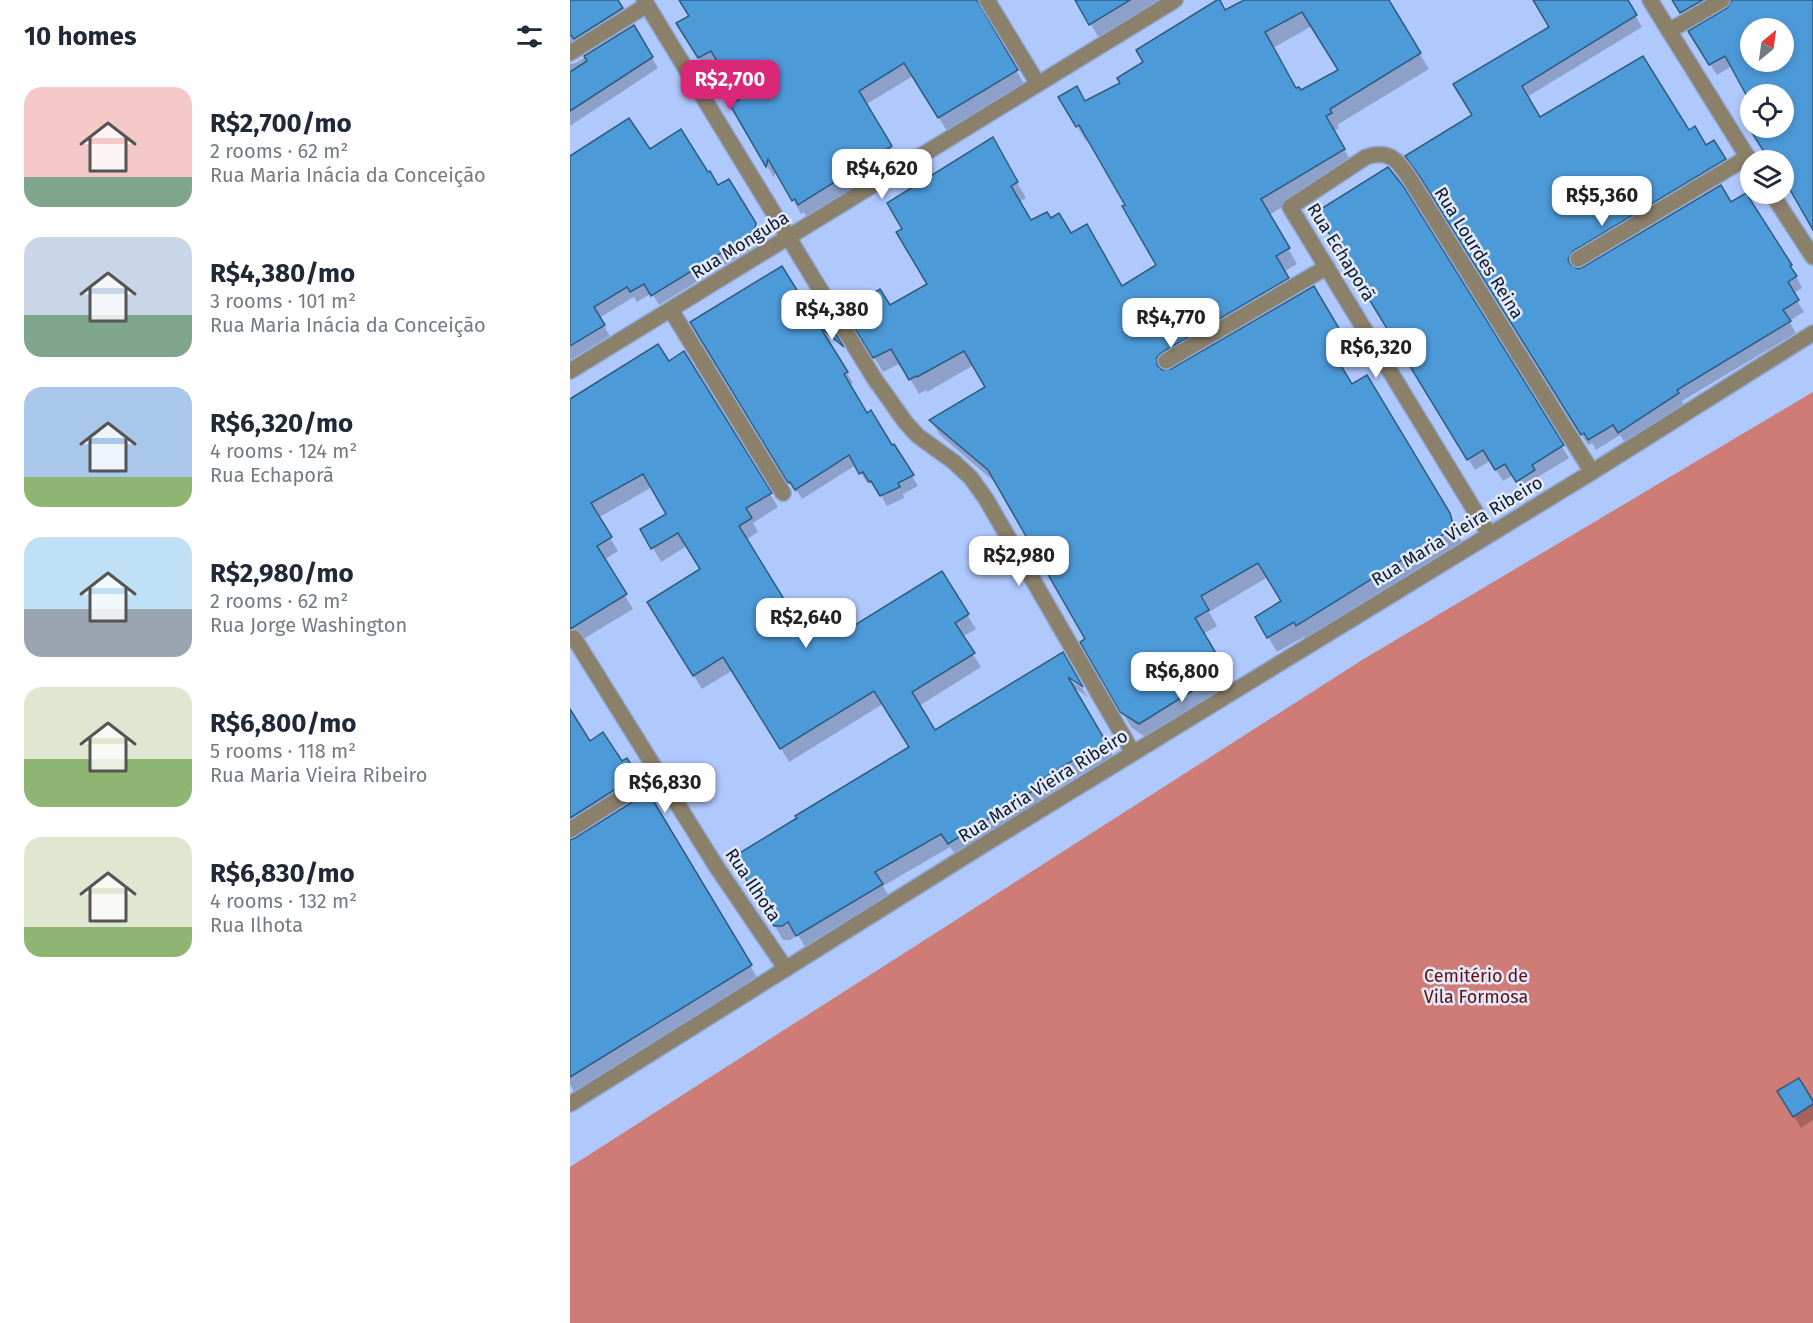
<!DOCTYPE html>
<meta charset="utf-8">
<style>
:root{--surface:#fff;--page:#f2f2f3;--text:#1f2937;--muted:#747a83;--accent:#db2777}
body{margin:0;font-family:"Fira Sans",sans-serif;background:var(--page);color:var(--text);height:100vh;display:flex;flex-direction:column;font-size:22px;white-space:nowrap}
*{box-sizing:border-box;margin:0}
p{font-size:20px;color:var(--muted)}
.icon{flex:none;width:33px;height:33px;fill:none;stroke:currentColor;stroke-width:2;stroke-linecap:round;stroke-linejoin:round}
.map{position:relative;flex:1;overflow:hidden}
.panel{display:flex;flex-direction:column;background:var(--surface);width:570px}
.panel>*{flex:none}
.needle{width:39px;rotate:29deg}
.buttons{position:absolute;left:1170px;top:18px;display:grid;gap:12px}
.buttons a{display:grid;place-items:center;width:54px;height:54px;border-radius:50%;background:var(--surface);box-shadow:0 3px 9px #0003;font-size:30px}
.price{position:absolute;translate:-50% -51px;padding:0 14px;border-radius:12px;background:#fff;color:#222;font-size:20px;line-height:39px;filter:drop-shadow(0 2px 3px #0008)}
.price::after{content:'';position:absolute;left:50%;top:36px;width:18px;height:14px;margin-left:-9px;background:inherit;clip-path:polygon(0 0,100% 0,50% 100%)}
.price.on{background:var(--accent);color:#fff}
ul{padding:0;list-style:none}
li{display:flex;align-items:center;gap:18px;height:150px;padding:0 24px}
li span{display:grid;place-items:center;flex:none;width:168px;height:120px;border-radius:18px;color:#555}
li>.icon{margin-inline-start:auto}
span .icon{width:72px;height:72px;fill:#fffc;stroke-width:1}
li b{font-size:26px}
h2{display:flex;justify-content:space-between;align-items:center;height:72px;padding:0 24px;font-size:26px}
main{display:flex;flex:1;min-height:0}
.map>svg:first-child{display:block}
.green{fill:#d07c76}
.shadow{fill:#0003;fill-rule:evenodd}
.building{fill:#4d9ad8;stroke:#2e5c81;stroke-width:1.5;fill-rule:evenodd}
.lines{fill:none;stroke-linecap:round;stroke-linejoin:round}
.minor-casing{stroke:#90a6d3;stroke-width:18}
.minor{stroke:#8b806a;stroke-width:15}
.labels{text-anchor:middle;stroke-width:5;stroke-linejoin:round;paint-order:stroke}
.street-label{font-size:18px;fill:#0f182a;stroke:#e2eafa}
.park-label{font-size:18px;fill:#660f13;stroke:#e2eafa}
</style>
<main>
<section class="panel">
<h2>10 homes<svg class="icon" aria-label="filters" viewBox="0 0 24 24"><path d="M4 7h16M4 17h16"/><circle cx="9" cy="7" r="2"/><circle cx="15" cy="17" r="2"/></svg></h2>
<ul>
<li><span style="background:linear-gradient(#f6c9c9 75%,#7fa58c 0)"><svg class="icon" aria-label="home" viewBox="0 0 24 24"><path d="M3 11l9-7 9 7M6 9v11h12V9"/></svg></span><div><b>R$2,700/mo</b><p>2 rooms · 62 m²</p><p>Rua Maria Inácia da Conceição</p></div></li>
<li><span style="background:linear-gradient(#c9d6e8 65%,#7fa58c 0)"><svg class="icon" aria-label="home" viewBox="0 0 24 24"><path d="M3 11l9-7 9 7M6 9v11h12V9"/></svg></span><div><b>R$4,380/mo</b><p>3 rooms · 101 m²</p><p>Rua Maria Inácia da Conceição</p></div></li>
<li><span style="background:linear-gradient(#a9c7e8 75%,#8fb573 0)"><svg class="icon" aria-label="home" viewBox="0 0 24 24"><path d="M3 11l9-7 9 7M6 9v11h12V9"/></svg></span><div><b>R$6,320/mo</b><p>4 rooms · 124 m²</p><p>Rua Echaporã</p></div></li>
<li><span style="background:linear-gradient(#bfe0f5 60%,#9aa5b1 0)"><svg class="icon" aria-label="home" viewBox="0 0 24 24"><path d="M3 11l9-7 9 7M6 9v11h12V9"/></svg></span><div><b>R$2,980/mo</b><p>2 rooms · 62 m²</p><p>Rua Jorge Washington</p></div></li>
<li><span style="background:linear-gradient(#dfe7d0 60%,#8fb573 0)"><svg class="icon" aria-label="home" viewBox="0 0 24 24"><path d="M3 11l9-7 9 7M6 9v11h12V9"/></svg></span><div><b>R$6,800/mo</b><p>5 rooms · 118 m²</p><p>Rua Maria Vieira Ribeiro</p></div></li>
<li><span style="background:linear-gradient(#dfe7d0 75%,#8fb573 0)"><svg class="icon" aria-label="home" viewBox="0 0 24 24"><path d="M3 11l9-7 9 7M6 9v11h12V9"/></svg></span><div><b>R$6,830/mo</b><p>4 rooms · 132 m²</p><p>Rua Ilhota</p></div></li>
</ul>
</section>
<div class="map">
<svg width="1243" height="1323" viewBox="0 0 1243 1323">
<rect width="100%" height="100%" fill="#b0c9fd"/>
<!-- green -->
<polygon class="green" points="1243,392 1243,1323 0,1323 0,1167 792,660"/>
<!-- shadow -->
<g class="shadow">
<polygon points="0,0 47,0 58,20 0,57"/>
<polygon points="113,0 408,0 415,12 416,20 455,85 377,131 343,76 295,105 329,160 237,218 234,212 231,214 206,169 204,178 162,105 172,99 150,64 137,71 116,38 120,17"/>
<polygon points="506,0 590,0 529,38"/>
<path d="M677,0H817L859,69L767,125L769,128L764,131L783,165L699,215L727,264L714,272L726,294L597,371H601L743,288L785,358L770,367L781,386L879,513L888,530L892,544L736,640L734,637L707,652L687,618L713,602L698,577L639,612L647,626L633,634L664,686L578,739L561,727L512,643L517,640L428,485L370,435L361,420L417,388L404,365L357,392L356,390L349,394L331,363L313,372L279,316L319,307L359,284L422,139L456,198L449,202L460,222L480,220L500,235L552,289L588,265L557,205L519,140L516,141L490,98L515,103L552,83L655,12ZM742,26L769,71L730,92L726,90L703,48ZM584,354L593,370H589L581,356Z"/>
<polygon points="972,0 1056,0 1072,27 957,97 970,119 1118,132 1135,147 1155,159 1162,170 1009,262 1005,266 1005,269 1013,269 1161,204 1221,266 1232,288 1223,294 1234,312 1219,321 1226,333 1112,401 1114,405 1055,443 1050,435 1026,450 1022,443 1018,445 858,188 904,115 981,27"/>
<path d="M1104,0H1243V222L1241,224L1214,176V160H1200L1181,128H1214V94H1180V98L1162,66L1147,75L1126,43L1158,9L1163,2H1154L1118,23ZM1180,28H1214V62H1180Z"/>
<polygon points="63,27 88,68 0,126 0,64 6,63"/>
<polygon points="80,151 148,187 185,224 191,236 190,243 89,305 82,293 67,302 64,297 29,318 40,336 0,360 0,157"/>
<polygon points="833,188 999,458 968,477 970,482 953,493 943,475 933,481 920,461 905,470 748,212"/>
<polygon points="212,268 283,383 279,385 296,415 322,447 324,446 348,486 333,494 334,498 317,506 308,490 306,491 300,481 297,483 286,465 232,499 227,491 225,492 122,323"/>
<polygon points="98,363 200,494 208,507 183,523 188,532 176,540 238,640 277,632 372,573 406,629 392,637 411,667 349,706 365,732 491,674 512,688 518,697 503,687 545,759 521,773 519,769 478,794 480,799 387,857 380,847 313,886 320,898 236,949 228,935 220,940 213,940 165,857 341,748 313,704 219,762 163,670 132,689 87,616 131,570 117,546 91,562 72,529 98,514 82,487 28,518 48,551 34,560 63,609 0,647 0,401"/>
<polygon points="0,711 20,743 52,763 57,760 74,790 0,839"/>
<polygon points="77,794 188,979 5,1093 0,1085 0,840 6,840"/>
<polygon points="1228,1080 1243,1104 1243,1120 1231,1128 1209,1092"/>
</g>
<!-- building -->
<g class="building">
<polygon points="0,0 48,0 53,8 4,39 0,34"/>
<polygon points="109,0 407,0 448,70 368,118 334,63 289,91 322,146 228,205 225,199 222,201 198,159 196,167 160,105 170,99 141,51 128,58 106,23 119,16"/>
<polygon points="505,0 560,0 519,25"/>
<path d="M647,0H650L655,10L674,0H819L851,53L760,109L762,113L756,116L775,149L691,199L720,248L706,256L719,278L591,353L587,357V365L592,370L601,369L744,286L777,342L762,351L782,384L797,375L880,513L884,528L726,626L724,622L697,638L685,617L711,601L688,563L631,596L639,610L625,618L656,670L569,724L550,712L510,642L515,639L418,470L359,420L415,387L394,351L347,377L346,376L339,380L321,349L303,358L277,316L280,314L277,309L310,289L320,305L357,284L326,232L332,229L317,203L423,137L448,182L441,186L461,220L477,212L481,218L489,213L501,233L517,224L552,286L586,265L552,206L555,205L509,125L506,127L488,97L507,86L515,101L550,83L547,78L573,62L566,50ZM732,12L768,70L731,90L729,87L726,88L695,32Z"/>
<polygon points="963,0 1058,0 1067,15 952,86 970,117 1073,56 1119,130 1125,126 1136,145 1144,140 1156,159 1003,251 998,259 1000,264 1008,269 1013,267 1151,185 1161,202 1176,193 1222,265 1220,266 1227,276 1218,282 1229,300 1213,310 1221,321 1107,390 1109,393 1048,433 1043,425 1018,440 1014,433 1011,435 850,177 835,156 902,115 883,84 979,27"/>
<polygon points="1102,0 1133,0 1110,13"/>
<path d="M1162,0H1243V230L1214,179V160H1203L1198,153L1196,155L1179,128H1214V94H1180V102L1155,56L1139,65L1118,31L1157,8ZM1180,28H1214V62H1180Z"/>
<polygon points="64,25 83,57 0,111 0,72 17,61 14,56"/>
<polygon points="59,118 80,149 111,129 138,172 140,171 148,185 159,179 186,223 185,232 81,296 74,284 60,292 57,287 24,307 35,325 0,346 0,156"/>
<polygon points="818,167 834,187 994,445 962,465 965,470 946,482 935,464 925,470 913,450 897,460 746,212"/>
<polygon points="212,266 278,372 274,374 297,413 301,410 322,445 324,444 344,475 328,483 330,487 310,496 301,481 299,482 293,472 289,474 279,455 225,490 220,482 218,483 120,322"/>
<polygon points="261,326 274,347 253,330"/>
<polygon points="88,344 99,361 114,351 202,493 176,508 182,518 169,526 238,638 265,621 271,632 276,628 277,630 372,571 399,614 385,623 405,653 342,692 365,730 493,652 513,687 498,677 538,745 512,760 510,756 471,780 474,784 378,844 371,834 305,872 313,884 226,936 218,922 212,926 204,926 163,857 227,818 225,816 339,747 304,691 210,749 153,657 123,676 77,602 130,569 108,533 81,549 70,529 96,514 73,474 21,503 42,537 27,546 57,594 0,629 0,399"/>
<polygon points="0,709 20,741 33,732 52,761 57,758 68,775 0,818"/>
<polygon points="78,792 182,965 0,1077 0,840 5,838"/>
<polygon points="1229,1078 1243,1101 1243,1104 1223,1117 1207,1091"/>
</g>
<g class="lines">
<defs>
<g id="minor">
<polyline points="74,0 304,378 336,423 348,436 384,462 401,478 416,499 563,753"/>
<polyline points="417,0 468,84"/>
<polyline points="1080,0 1180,161"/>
<polyline points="1099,31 1152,0"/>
<polyline points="0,53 77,5"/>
<polyline points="1202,194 1243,257"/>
<polyline points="1008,259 1178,157"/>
<polyline points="101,310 213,493"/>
<polyline points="596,361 757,267"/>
<polyline points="0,371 605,0"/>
<path d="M919,534L720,207L796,157C822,148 829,163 842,182L1022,472"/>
<polyline points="4,638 146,866 216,969"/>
<polyline points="0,830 89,773"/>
<polyline points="0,1104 423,839 1022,472 1243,333"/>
</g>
</defs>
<!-- minor casing -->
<use href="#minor" class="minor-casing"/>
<!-- minor -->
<use href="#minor" class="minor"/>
</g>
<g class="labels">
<!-- street labels -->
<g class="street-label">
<text transform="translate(170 245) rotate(-32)" y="6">Rua Monguba</text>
<text transform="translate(771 252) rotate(58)" y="6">Rua Echaporã</text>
<text transform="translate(909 253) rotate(58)" y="6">Rua Lourdes Reina</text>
<text transform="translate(887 531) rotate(-31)" y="6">Rua Maria Vieira Ribeiro</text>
<text transform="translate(473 786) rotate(-32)" y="6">Rua Maria Vieira Ribeiro</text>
<text transform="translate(183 885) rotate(56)" y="6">Rua Ilhota</text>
</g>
<!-- park labels -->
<g class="park-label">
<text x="906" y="982">Cemitério de<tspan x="906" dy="21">Vila Formosa</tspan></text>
</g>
</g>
</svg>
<div class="buttons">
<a><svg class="needle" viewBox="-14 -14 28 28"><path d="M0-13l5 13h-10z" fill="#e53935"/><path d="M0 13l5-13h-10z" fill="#747a83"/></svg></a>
<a><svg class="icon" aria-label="locate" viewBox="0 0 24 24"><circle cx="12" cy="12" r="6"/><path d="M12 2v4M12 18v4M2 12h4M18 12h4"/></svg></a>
<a><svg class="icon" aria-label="layers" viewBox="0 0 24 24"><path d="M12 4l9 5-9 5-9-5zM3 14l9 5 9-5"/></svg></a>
</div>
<b class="price on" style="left:160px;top:111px">R$2,700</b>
<b class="price" style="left:312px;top:200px">R$4,620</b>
<b class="price" style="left:1032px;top:227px">R$5,360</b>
<b class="price" style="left:262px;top:341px">R$4,380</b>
<b class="price" style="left:601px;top:349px">R$4,770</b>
<b class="price" style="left:806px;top:379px">R$6,320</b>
<b class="price" style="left:449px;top:587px">R$2,980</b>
<b class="price" style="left:236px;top:649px">R$2,640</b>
<b class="price" style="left:612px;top:703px">R$6,800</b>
<b class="price" style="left:95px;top:814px">R$6,830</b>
</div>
</main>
